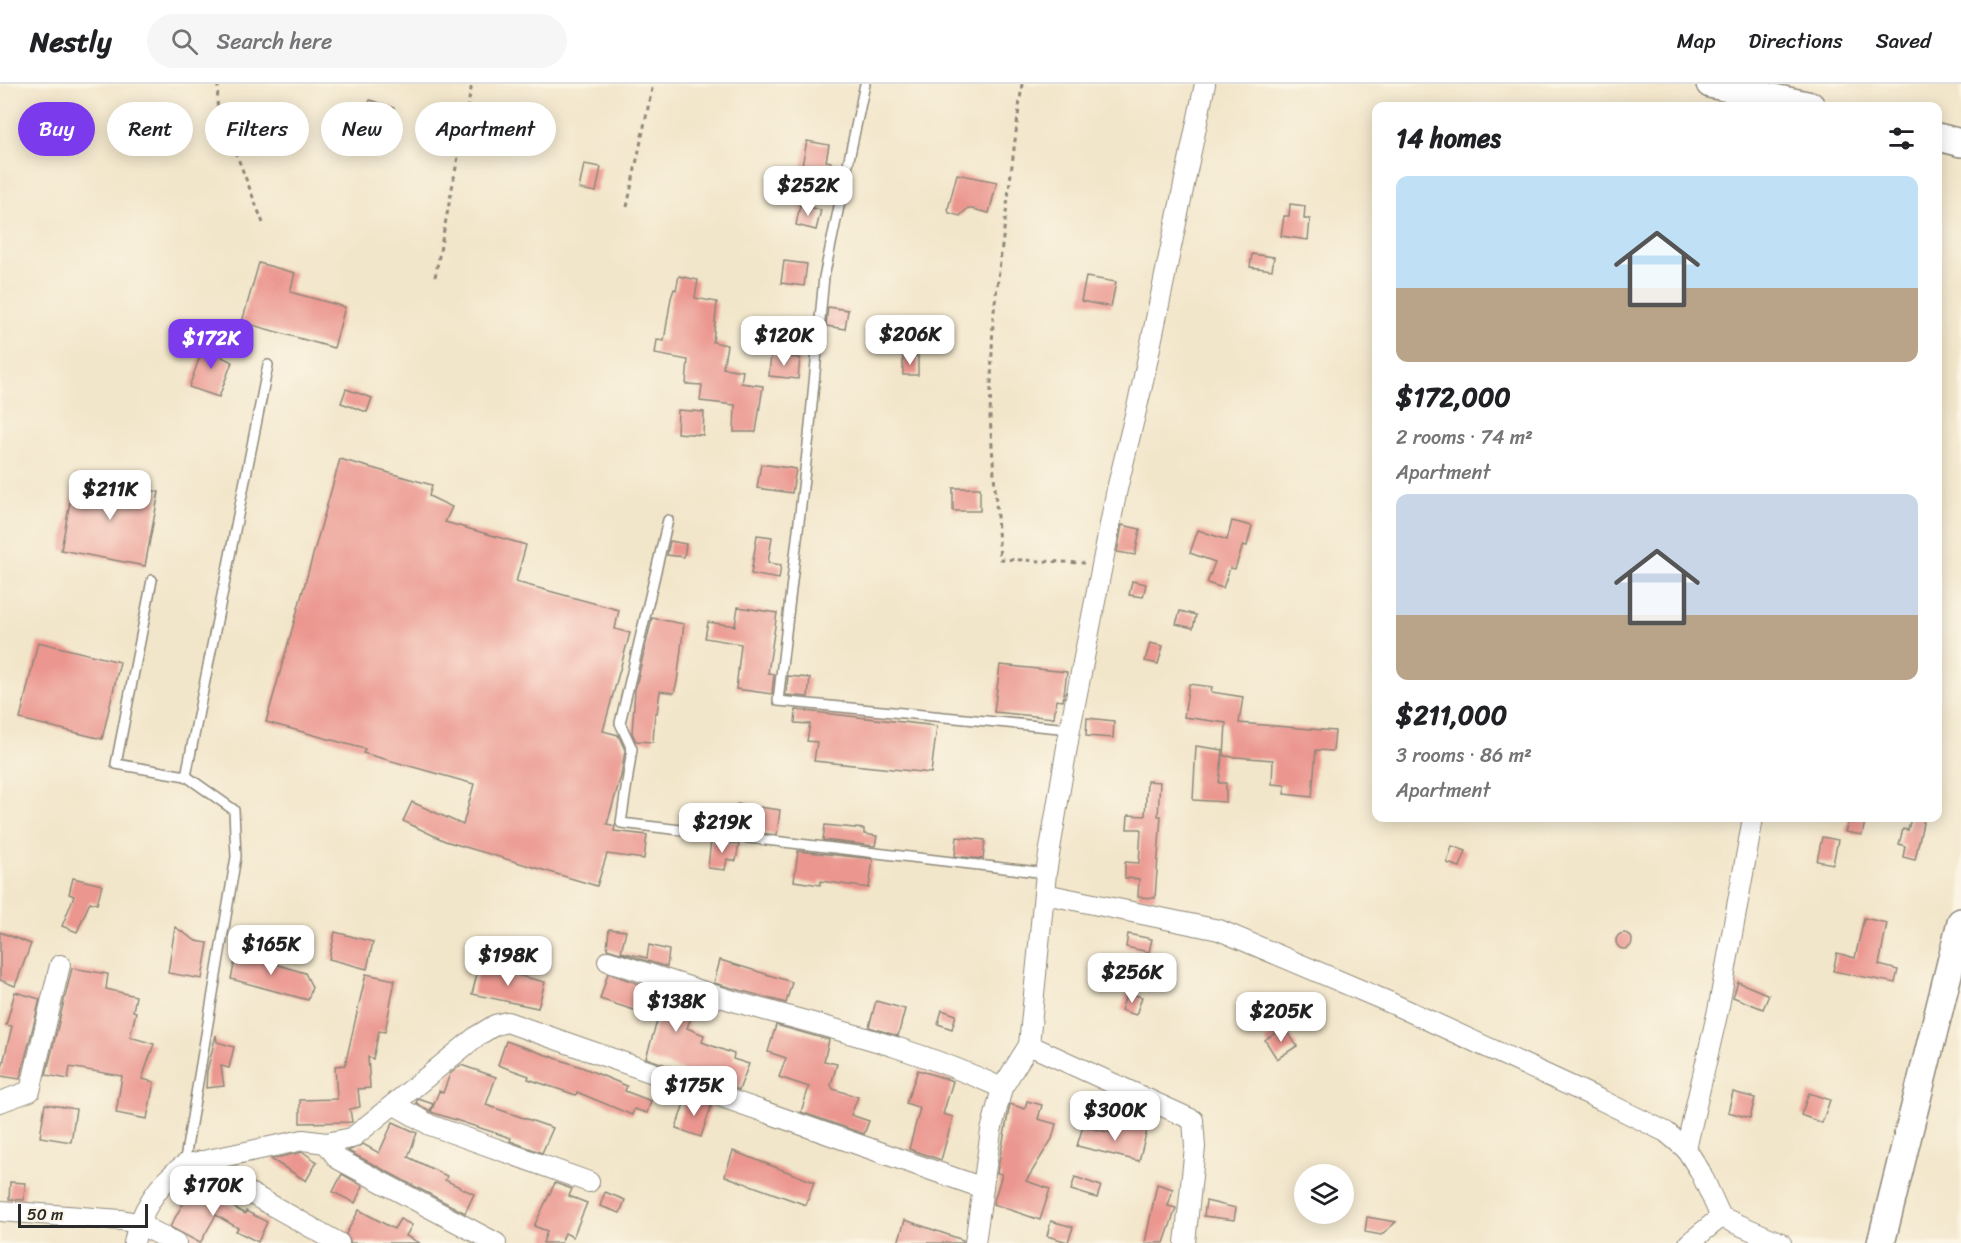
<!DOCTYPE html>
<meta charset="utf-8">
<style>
:root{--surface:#fff;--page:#f6f6f6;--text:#202124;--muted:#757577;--line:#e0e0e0;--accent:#7c3aed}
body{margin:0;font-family:Sriracha,sans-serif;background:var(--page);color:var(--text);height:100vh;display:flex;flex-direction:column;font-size:22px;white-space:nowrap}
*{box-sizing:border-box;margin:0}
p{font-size:20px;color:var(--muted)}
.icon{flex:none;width:33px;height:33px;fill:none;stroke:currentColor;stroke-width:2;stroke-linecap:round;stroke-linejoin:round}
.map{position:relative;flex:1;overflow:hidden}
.panel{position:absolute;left:1372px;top:18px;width:570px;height:720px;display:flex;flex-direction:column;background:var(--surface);border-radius:12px;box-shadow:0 3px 15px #0003}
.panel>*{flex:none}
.guide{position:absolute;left:18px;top:18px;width:570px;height:54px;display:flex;gap:12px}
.buttons{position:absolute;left:1294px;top:1080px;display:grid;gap:12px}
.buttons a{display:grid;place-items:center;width:60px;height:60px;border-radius:50%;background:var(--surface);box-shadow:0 3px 15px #0003;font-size:30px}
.scale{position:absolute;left:18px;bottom:15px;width:130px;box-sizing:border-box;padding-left:6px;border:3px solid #2b2b2b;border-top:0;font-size:16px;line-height:21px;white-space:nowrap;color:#2b2b2b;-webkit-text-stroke:4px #fcf5e5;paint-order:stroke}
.price{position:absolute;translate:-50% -51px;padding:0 14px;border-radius:12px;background:#fff;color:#222;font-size:20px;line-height:39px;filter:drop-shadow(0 2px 3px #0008)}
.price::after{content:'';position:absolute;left:50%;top:36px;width:18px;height:14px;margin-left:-9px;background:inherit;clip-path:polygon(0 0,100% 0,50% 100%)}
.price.selected{background:var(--accent);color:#fff}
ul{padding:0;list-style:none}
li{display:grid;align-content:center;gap:12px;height:318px;padding:0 24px}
li span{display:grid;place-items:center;height:186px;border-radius:12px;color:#555}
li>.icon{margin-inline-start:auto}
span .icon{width:108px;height:108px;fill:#fffc;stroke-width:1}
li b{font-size:26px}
h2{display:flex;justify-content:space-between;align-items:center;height:72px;padding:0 24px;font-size:26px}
.pill{padding:0 21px;border-radius:27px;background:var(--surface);box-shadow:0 3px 15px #0003;font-size:21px;line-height:54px}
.pill.selected{background:var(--accent);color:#fff}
header{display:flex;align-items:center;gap:36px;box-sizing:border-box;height:84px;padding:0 30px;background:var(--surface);border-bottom:2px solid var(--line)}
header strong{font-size:28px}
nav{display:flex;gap:33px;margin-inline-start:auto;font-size:21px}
.search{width:420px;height:54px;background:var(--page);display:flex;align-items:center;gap:15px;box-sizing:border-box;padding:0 21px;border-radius:33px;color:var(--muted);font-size:22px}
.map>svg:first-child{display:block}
.building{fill:#eb968f}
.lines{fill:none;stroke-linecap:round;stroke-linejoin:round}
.service-casing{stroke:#8e887a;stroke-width:12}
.minor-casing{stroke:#8e887a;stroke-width:22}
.secondary-casing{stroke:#8e887a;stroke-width:30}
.path{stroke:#8e887a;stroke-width:3;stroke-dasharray:4.5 4.5;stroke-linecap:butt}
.service{stroke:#fff;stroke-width:9}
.minor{stroke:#fff;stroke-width:20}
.secondary{stroke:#fff;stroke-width:27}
</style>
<header>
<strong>Nestly</strong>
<div class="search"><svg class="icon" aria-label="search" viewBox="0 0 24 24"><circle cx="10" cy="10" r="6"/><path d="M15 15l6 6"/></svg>Search here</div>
<nav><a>Map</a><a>Directions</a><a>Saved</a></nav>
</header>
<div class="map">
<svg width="1961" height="1159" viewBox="0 0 1961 1159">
<rect width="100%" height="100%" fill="#fcf5e5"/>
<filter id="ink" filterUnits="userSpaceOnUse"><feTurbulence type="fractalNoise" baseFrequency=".0167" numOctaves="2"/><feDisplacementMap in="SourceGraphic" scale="12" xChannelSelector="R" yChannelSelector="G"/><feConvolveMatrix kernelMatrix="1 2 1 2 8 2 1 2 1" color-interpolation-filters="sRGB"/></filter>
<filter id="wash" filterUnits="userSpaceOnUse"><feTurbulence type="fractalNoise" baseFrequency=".008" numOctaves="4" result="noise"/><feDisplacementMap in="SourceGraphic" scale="24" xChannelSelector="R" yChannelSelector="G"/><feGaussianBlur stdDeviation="1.35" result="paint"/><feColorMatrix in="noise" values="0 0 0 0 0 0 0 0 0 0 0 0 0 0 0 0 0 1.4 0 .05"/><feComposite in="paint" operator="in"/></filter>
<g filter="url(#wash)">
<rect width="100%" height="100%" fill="#f2e6ca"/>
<g id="blocks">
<!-- building -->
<g class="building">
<polygon points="370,16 394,24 386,48 362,41"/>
<polygon points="807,57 829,61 826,77 831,78 828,91 801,86"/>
<polygon points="584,80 601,83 596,108 579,105"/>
<polygon points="957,90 997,98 989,129 968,124 960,132 949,129 948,125"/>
<polygon points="1290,120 1305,122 1304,135 1310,135 1308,156 1281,152 1284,132 1289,132"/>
<polygon points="800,121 821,126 816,146 796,141"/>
<polygon points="1252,170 1274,173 1272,186 1250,183"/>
<polygon points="784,177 807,180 804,202 781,199"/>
<polygon points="259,179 295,189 290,208 345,223 334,264 242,238"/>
<polygon points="679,192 698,196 695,214 717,218 713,258 727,261 723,284 743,287 741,299 763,302 756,348 734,348 735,321 700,317 702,301 686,300 688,276 655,270 657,256 664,257 671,214 674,205 676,206"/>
<polygon points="1086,193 1116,198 1111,223 1081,217"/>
<polygon points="828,223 848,226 845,245 826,242"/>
<polygon points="213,257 227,264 222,273 232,278 219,313 189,303 204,261 209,264"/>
<polygon points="771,271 800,274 798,295 769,292"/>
<rect x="903" y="272" width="15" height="19"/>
<polygon points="346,305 372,314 367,328 341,319"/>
<polygon points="678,326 704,328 703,351 677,349"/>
<polygon points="340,375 432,401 429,412 452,423 445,438 526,461 516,498 619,526 615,545 630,549 603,647 618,651 625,666 621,692 607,740 615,742 614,747 647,751 644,775 607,770 597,802 445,757 403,737 412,718 463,741 474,700 363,669 365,665 266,638"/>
<polygon points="761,380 796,385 792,409 757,404"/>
<polygon points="75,391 159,408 145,482 61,466"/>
<rect x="953" y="404" width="27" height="23"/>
<polygon points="1232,437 1252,442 1247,462 1243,461 1235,485 1230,484 1223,504 1207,499 1215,478 1190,469 1198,446 1227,456"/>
<polygon points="1122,441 1140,445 1135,471 1117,468"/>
<polygon points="757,451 772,453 768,479 781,481 779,495 751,490"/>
<polygon points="670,457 686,460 684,473 667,471"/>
<polygon points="1132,497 1146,500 1143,513 1129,511"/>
<polygon points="738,523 777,529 768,589 774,590 772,610 736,605 741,560 705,554 708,538 735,542"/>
<polygon points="1180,527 1196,531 1193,544 1176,540"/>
<polygon points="652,534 684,540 677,598 674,609 660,607 657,629 655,629 653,658 636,657 632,649 635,606"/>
<polygon points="38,558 120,578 102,655 20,635"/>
<polygon points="1150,559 1163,562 1158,580 1145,577"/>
<polygon points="1000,581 1067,588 1063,617 1056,616 1054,634 994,628"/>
<polygon points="788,592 810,594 808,613 786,611"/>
<polygon points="1189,600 1212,603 1211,608 1243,613 1239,639 1335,647 1333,667 1316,666 1312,713 1284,710 1285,701 1272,700 1273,676 1224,672 1226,639 1184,633"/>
<polygon points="796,626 937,642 931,689 814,677 817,658 807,657 810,640 795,639"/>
<polygon points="1087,634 1114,637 1113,654 1086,652"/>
<polygon points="1196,662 1223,666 1219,699 1226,699 1226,718 1193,716"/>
<polygon points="1147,697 1160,698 1158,732 1161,732 1155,814 1138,813 1139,795 1125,794 1125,778 1139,779 1141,745 1127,745 1128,731 1145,732"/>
<polygon points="737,720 780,726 777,751 713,743 714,735 735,738"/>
<polygon points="1849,734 1866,734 1862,751 1845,748"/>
<polygon points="1911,734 1924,734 1915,776 1903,773 1905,762 1899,760 1903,745 1908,746"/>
<polygon points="825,741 864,745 864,750 877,752 875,762 823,756"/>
<polygon points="957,753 985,756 983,775 955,772"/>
<polygon points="1822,753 1838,756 1833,780 1817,777"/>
<polygon points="711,756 739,760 736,777 727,775 725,786 708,784"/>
<polygon points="1452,762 1466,767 1460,783 1447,779"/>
<polygon points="798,767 873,775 869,804 821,797 820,801 794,797"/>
<polygon points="73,794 102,801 97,820 90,818 77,848 62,842 74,812 69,810"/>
<polygon points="1864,834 1887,839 1879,881 1898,886 1895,899 1833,887 1837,869 1855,874"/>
<polygon points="175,843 196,857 208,859 202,895 168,889"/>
<polygon points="609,845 626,847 621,868 647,874 649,861 669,866 667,883 607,865"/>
<polygon points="0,848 31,860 15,902 0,896"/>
<polygon points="335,848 373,858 367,885 329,875"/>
<circle cx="1624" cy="857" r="8"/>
<polygon points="1128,850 1152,855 1149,868 1126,863"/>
<polygon points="237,867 266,874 265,877 305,889 312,903 308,916 231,895"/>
<polygon points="720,876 792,898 786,919 714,899"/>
<polygon points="479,882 545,898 538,924 472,910"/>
<polygon points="72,884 108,890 106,905 136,912 133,927 136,928 130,953 154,960 142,995 154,998 147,1035 116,1029 122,992 70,983 68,995 46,991"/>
<polygon points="608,889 696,920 687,944 704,951 702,958 734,970 733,975 749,980 739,1006 646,974 658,934 600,915"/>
<polygon points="366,890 395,896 385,948 379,947 373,975 368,973 370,1004 358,1005 360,1023 350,1025 352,1038 300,1039 300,1016 337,1015 335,982 345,981"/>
<polygon points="1738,898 1769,911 1763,925 1733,913"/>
<polygon points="15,908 40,915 20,995 0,992 12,942 6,941"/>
<polygon points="1127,909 1142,913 1136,931 1121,926"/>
<polygon points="876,917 905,925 898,952 869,943"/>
<polygon points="942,926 956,931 952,945 938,940"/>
<polygon points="776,941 829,956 824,977 837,980 831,1001 833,1005 858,1013 851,1031 869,1037 864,1050 801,1028 809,1003 779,993 786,974 768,968"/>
<polygon points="1284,943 1297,962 1277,975 1265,956"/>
<polygon points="216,951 217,958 234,963 229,984 221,982 224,1002 206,1004 207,987"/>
<polygon points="506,957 584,984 627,1002 625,1007 651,1017 647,1029 634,1025 632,1031 577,1008 576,1011 528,995 529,992 498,981"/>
<polygon points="461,981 496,993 486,1021 553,1044 542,1069 510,1057 511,1054 431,1028 439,1007 443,1009 450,990"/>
<polygon points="918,986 953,997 943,1030 953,1033 941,1076 909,1065 920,1024 906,1019"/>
<polygon points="1733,1008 1755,1014 1750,1034 1728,1028"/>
<polygon points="1809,1009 1830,1016 1822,1039 1801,1031"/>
<polygon points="686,1013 711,1022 701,1053 676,1044"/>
<polygon points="418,1015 433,1020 430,1027 416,1019"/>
<polygon points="1027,1017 1042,1021 1038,1035 1056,1040 1052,1055 1026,1097 1050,1105 1040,1136 993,1120 1002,1090 997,1089 1010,1020 1025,1025"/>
<polygon points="45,1020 76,1025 71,1058 40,1053"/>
<polygon points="393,1038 417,1049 408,1073 447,1092 445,1096 474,1110 465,1129 348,1067 363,1060 379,1069"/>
<polygon points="1122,1040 1147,1046 1139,1077 1077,1062 1083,1042 1119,1051"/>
<polygon points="733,1067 814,1098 806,1121 725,1092"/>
<polygon points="303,1068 317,1078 306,1097 271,1075"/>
<polygon points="342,1090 363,1102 355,1119 333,1108"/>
<polygon points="1075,1093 1101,1102 1097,1114 1071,1106"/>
<polygon points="10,1098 25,1099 24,1116 9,1115"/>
<polygon points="555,1099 572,1105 569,1112 587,1119 573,1153 565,1149 561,1159 543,1159 547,1147 534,1142"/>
<polygon points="194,1100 245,1130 246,1127 267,1138 258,1158 236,1147 238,1144 216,1131 200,1159 170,1143"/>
<polygon points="1157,1100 1173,1105 1168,1122 1176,1124 1164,1159 1145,1159"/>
<polygon points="605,1108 625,1116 620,1129 600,1122"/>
<polygon points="1206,1117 1236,1124 1234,1136 1204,1132"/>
<polygon points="359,1126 394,1145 400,1135 412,1141 406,1152 420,1159 351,1159 346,1150"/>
<polygon points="1367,1133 1396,1138 1381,1151 1365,1148"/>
<polygon points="905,1136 963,1156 963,1159 898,1159"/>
<polygon points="1051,1137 1073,1143 1068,1158 1047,1152"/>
</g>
</g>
</g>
<g filter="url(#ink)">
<use href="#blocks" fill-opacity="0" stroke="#8e887a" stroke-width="1.5"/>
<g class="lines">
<defs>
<g id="service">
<polyline points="865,0 824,193 809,352 778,617 1070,645"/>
<polyline points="668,436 620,639 632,665 621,739 1046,789"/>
<polyline points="152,496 116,680 186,692"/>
<polyline points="184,1081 236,773 234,726 186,692 268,281"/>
</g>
<g id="minor">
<polyline points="1045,810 1219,846 1391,919 1601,1016 1666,1048 1686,1065 1700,1087 1721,1133 1781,1159"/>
<path d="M608,877C661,893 712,912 765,926C849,949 922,967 1002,1004"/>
<polyline points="0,1018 30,1007 60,881"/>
<polyline points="395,1021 430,1041 589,1098"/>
<polyline points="326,1059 338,1075 496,1159"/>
<polyline points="1686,1065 1719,922 1753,734"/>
<polyline points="201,1077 232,1099 339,1159"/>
<polyline points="0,1127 121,1136 137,1139 176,1159"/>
<path d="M134,1159C139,1129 159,1098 184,1081L303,1056L326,1059L352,1054L477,952L495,941L507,938L983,1104"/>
<polyline points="975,1159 991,1047 1002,1004 1029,961"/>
<polyline points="1185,1159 1195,1063 1193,1036 1029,961 1046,789 1070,645 1117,405 1142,302 1205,0"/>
<polyline points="1689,1159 1721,1133"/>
</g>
<g id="secondary">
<polyline points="1710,0 1811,22"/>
<polyline points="1938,53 1961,59"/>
<polyline points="1881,1159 1961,838"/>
</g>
</defs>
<!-- service casing -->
<use href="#service" class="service-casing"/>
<!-- minor casing -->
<use href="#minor" class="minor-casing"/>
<!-- secondary casing -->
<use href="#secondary" class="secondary-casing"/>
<!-- path -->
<g class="path">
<polyline points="218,0 217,29 234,64 263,139"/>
<polyline points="1022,0 993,235 990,333 1000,475 1084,479"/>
<polyline points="627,123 653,0"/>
<polyline points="435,193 472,0"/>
</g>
<!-- service -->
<use href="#service" class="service"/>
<!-- minor -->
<use href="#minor" class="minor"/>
<!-- secondary -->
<use href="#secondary" class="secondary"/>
</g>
</g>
</svg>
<div class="buttons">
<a><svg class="icon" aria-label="layers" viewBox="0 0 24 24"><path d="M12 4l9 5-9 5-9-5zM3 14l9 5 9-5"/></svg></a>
</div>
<div class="scale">50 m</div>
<b class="price" style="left:808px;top:133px">$252K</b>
<b class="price" style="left:910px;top:282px">$206K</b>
<b class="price" style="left:784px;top:283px">$120K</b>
<b class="price selected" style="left:211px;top:286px">$172K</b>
<b class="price" style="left:110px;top:437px">$211K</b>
<b class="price" style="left:722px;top:770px">$219K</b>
<b class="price" style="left:271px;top:892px">$165K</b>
<b class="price" style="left:508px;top:903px">$198K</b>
<b class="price" style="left:1132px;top:920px">$256K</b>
<b class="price" style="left:676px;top:949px">$138K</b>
<b class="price" style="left:1281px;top:959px">$205K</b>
<b class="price" style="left:694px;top:1033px">$175K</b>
<b class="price" style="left:1115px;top:1058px">$300K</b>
<b class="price" style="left:213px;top:1133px">$170K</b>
<div class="guide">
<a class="pill selected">Buy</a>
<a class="pill">Rent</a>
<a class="pill">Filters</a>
<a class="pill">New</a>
<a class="pill">Apartment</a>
</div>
<section class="panel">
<h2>14 homes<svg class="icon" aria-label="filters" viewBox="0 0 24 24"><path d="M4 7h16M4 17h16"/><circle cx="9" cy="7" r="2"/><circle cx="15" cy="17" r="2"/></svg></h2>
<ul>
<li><span style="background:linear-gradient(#bfe0f5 60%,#b9a48a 0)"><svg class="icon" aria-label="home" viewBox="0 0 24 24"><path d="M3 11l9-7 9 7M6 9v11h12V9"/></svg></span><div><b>$172,000</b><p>2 rooms · 74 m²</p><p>Apartment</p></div></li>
<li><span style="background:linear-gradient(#c9d6e8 65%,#b9a48a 0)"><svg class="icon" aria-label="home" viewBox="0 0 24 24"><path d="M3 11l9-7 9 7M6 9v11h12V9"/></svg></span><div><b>$211,000</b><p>3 rooms · 86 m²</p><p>Apartment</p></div></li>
</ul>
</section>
</div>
